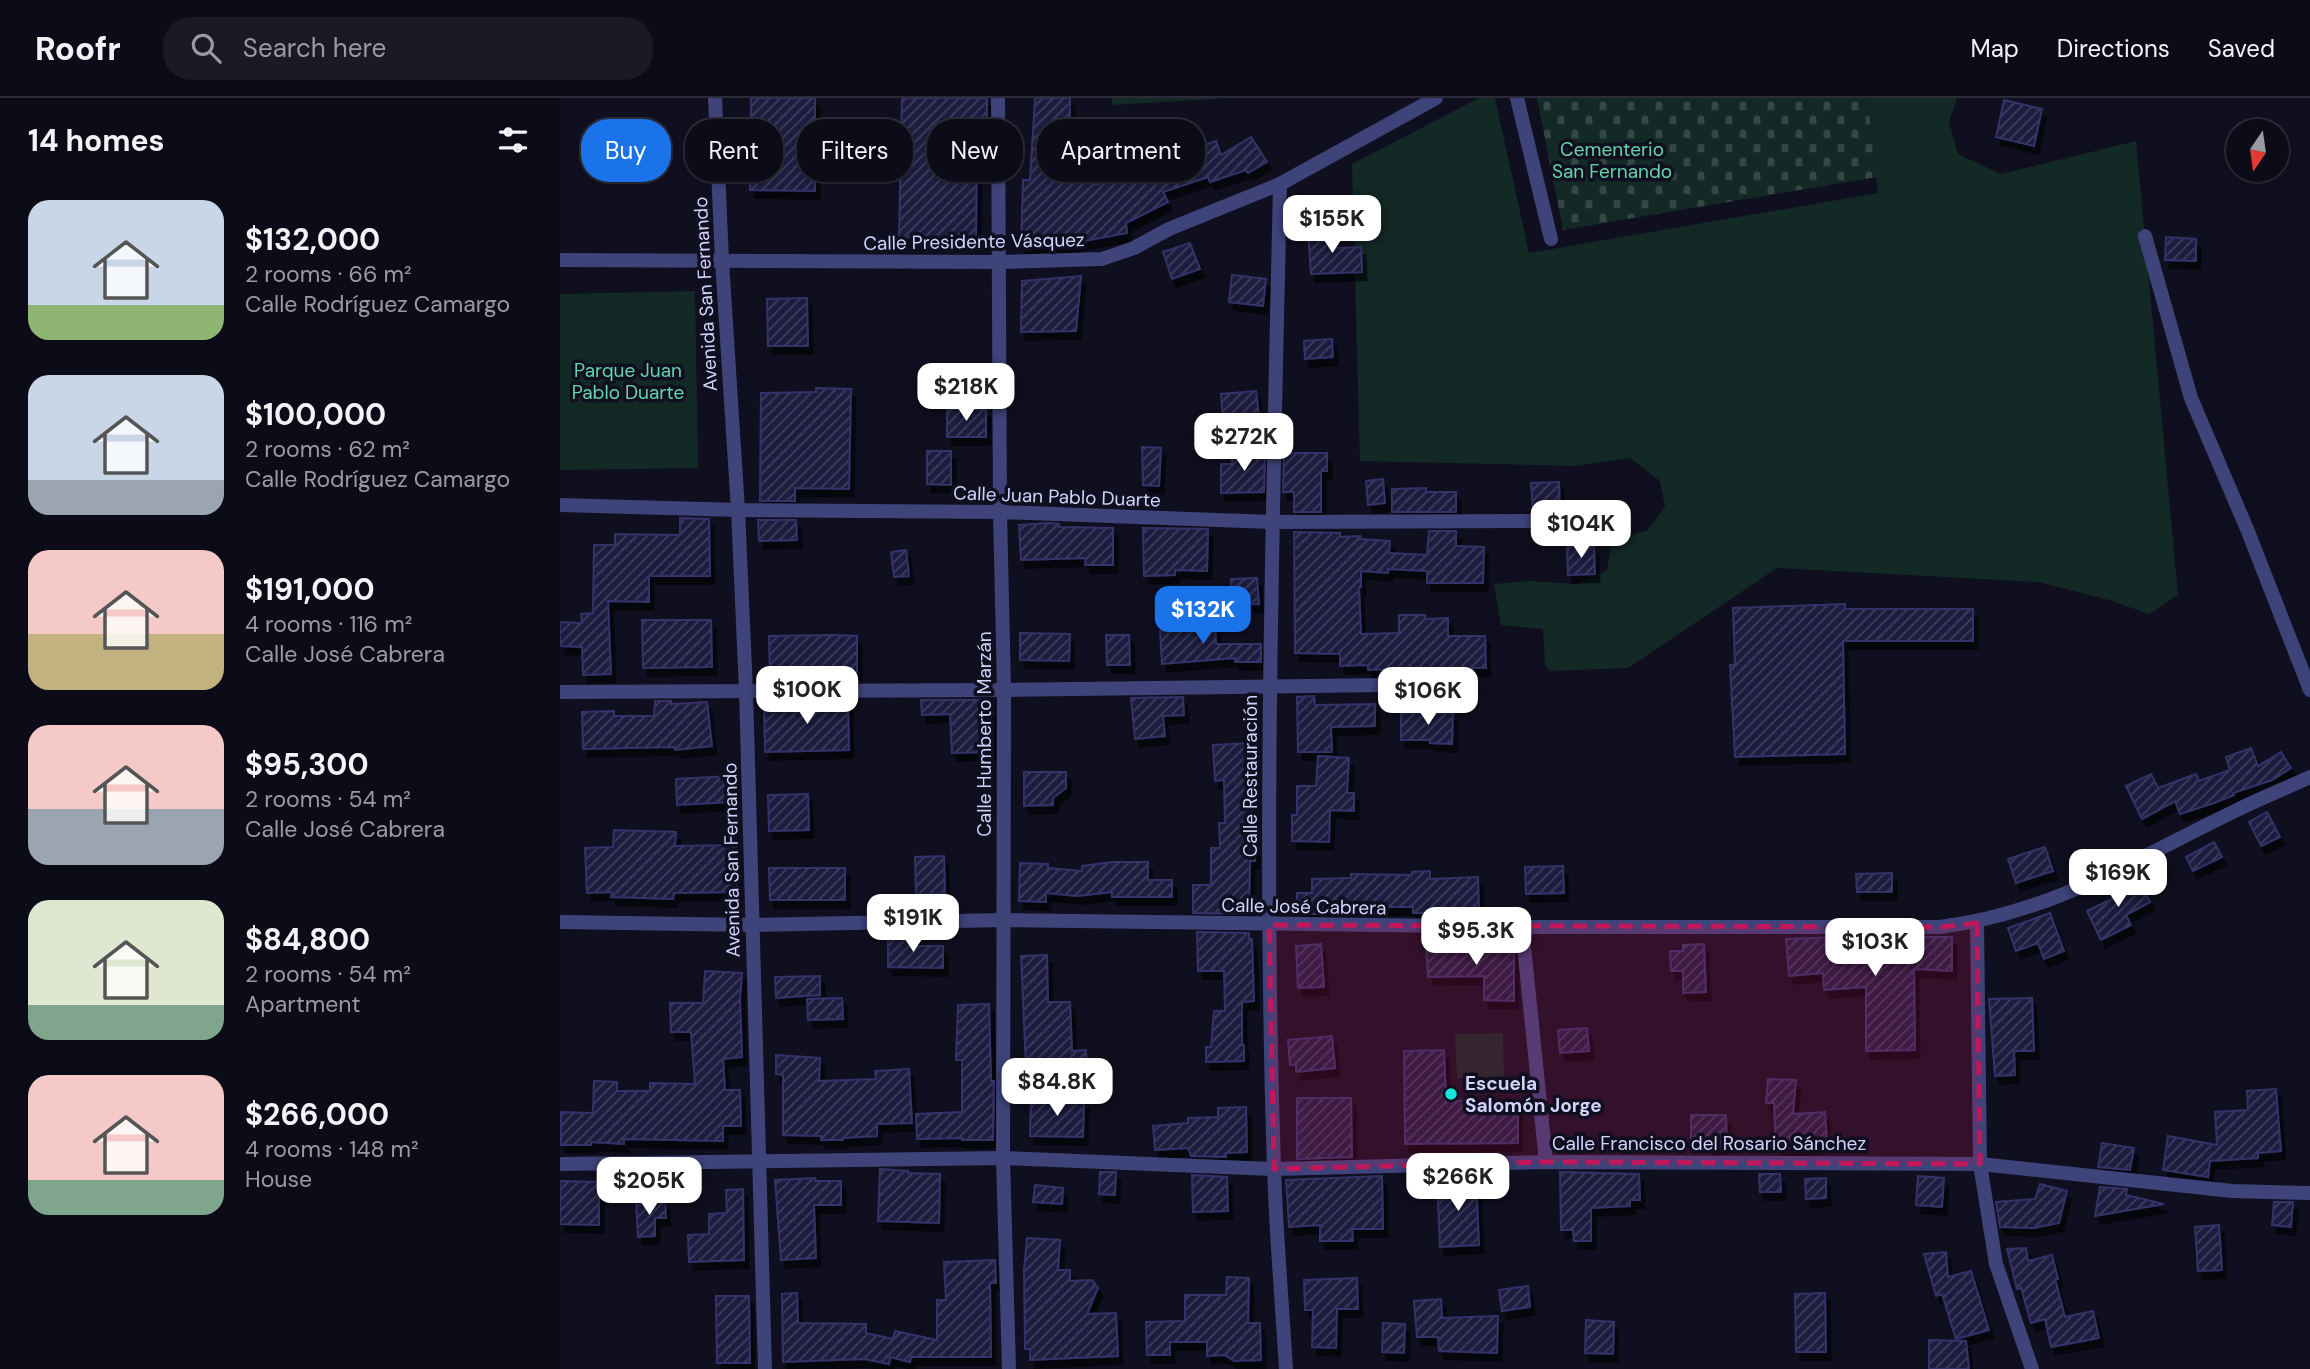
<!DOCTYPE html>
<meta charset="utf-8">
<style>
:root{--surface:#0c0b18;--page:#1a1925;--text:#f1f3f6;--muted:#9a9ba2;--line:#2c2b37;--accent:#1a73e8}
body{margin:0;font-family:"DM Sans",sans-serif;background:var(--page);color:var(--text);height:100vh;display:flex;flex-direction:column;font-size:26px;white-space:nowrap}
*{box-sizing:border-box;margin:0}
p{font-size:23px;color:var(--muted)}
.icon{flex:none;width:38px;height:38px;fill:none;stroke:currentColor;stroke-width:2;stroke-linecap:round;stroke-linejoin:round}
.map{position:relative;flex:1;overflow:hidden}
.sheet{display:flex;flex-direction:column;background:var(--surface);width:560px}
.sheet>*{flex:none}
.banner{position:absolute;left:21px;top:21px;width:665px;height:63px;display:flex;gap:14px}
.needle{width:46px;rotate:193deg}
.controls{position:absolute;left:1666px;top:21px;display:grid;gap:14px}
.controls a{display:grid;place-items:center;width:63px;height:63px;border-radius:50%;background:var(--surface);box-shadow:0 2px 5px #0004,0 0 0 2px var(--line);font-size:35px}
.price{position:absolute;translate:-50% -60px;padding:0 16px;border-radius:14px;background:#fff;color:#222;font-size:23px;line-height:46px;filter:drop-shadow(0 2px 4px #0008)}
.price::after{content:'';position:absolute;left:50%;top:42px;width:21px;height:16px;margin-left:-10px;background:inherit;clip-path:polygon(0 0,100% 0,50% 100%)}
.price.on{background:var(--accent);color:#fff}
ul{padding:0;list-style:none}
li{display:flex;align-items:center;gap:21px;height:175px;padding:0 28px}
li span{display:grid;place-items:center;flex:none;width:196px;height:140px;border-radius:21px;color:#555}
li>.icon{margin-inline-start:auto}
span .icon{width:84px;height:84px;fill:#fffc;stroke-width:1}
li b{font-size:30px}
h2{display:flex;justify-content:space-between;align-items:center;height:84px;padding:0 28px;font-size:30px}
.pill{padding:0 24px;border-radius:28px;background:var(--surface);box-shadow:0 2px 5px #0004,0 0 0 2px var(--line);font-size:24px;line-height:63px}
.pill.on{background:var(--accent);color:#fff}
header{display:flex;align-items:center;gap:42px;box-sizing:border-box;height:98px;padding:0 35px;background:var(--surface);border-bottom:2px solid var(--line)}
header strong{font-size:33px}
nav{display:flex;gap:38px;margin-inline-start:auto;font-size:24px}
.search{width:490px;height:63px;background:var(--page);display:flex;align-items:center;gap:18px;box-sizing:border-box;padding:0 24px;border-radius:28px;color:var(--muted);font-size:26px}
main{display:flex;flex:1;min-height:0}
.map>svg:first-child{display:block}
.green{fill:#122925}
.cemetery{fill:url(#cemetery-stones)}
.building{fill:url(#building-hatch);stroke:#353169;stroke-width:2;filter:url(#shadow)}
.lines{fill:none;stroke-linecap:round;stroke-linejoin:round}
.minor{stroke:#3e437a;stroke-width:14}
.tertiary{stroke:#3e437a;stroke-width:14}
.marked{fill:#c2185b;fill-opacity:0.2;stroke:#c2185b;stroke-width:5;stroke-dasharray:14 9;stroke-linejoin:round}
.poi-dot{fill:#15e4df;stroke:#100f20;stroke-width:2.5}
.labels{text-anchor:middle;stroke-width:7;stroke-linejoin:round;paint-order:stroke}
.park-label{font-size:19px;fill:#65d4ab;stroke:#100f20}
.street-label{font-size:19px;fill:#d2d2fb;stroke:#100f20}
.poi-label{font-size:19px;font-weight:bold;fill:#d2d2fb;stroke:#100f20;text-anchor:start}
</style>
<header>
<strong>Roofr</strong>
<div class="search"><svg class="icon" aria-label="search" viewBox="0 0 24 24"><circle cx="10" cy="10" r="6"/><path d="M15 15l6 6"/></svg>Search here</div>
<nav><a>Map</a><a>Directions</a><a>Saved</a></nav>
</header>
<main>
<section class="sheet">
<h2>14 homes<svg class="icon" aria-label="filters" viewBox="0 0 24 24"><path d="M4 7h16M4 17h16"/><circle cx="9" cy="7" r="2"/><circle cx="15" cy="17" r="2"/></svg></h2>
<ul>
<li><span style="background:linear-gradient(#c9d6e8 75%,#8fb573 0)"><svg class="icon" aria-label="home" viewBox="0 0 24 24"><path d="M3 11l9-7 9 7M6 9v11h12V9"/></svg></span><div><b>$132,000</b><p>2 rooms · 66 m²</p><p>Calle Rodríguez Camargo</p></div></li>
<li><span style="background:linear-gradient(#c9d6e8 75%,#9aa5b1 0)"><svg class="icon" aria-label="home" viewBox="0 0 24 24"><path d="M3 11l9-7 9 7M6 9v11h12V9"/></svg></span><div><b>$100,000</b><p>2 rooms · 62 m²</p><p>Calle Rodríguez Camargo</p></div></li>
<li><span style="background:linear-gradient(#f6c9c9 60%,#c2b280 0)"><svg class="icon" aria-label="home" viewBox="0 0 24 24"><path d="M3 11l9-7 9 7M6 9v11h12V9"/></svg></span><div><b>$191,000</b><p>4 rooms · 116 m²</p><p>Calle José Cabrera</p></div></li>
<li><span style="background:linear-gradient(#f6c9c9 60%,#9aa5b1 0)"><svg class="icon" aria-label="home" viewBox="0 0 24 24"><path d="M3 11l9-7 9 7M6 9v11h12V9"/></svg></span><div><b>$95,300</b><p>2 rooms · 54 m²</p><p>Calle José Cabrera</p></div></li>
<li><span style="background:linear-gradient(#dfe7d0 75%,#7fa58c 0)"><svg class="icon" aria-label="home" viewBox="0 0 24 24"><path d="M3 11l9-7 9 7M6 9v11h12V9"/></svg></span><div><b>$84,800</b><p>2 rooms · 54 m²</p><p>Apartment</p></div></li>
<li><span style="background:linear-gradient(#f6c9c9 75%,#7fa58c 0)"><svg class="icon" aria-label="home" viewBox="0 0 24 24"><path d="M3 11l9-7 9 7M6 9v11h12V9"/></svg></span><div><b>$266,000</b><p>4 rooms · 148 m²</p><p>House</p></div></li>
</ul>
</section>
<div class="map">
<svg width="1750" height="1271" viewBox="0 0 1750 1271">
<defs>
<pattern id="cemetery-stones" width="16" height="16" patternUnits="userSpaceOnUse" patternTransform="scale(1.75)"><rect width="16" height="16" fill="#122925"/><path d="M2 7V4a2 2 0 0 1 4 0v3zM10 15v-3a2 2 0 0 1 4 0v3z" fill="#344746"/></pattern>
<pattern id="building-hatch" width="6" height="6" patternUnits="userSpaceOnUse" patternTransform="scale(1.75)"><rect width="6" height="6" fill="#1f1d3f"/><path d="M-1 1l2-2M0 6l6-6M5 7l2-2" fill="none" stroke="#3f3d5c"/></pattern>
<filter id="shadow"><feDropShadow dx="4.5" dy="8" stdDeviation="0" flood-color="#0009"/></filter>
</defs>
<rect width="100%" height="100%" fill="#100f20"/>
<!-- green -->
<g class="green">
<polygon points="552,0 669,0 552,7"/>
<polygon points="919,0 935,0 969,155 1318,95 1307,0 1397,0 1389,24 1398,56 1441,76 1576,43 1618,497 1589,516 1549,502 1478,484 1217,470 1068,570 990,573 985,567 983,531 941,527 934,486 968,483 1017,486 1047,472 1052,443 1088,432 1105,409 1100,383 1070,360 1015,368 800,363 792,66"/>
<polygon points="135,193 138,370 0,372 0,196"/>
<polygon points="943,935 944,979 897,980 895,936"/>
</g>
<!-- cemetery -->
<polygon class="cemetery" points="977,0 1307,0 1317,79 1003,132"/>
<!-- building -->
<g class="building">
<polygon points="191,0 255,0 255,40 288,43 285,76 255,74 255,93 190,92"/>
<polygon points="342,0 427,0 427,44 417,44 416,140 339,139"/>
<polygon points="475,0 510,0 510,35 535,37 532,87 572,79 621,55 656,43 661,57 691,39 707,64 688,75 686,72 650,84 648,79 603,94 608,104 566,125 567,135 514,145 514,150 461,149 463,82 470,82"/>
<polygon points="1444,2 1482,11 1474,48 1436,39"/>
<polygon points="774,133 775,150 801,149 802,174 751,176 748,134"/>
<polygon points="1606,139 1636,141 1636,163 1605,162"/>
<polygon points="630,145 640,171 612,181 603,154"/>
<polygon points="672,177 706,181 703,208 669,204"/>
<polygon points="521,178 516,233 461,234 462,183"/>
<polygon points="247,200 248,248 208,248 207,201"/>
<polygon points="772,241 773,259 745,261 744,243"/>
<polygon points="256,290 291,291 289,391 235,390 235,403 200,403 201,295 256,294"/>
<polygon points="696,293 699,319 663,322 661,296"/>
<rect x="387" y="311" width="39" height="28"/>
<polygon points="582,349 601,350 599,388 583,387"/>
<polygon points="367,353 391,353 391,387 367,386"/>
<polygon points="672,353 705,353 704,394 661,395 661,366 672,366"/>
<polygon points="724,355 767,355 767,373 761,373 761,414 734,414 734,394 723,394"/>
<polygon points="823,381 825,405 808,407 806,383"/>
<polygon points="999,384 1000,416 994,413 973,413 971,385"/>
<polygon points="866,390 866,394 896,394 896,414 832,414 832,391"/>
<polygon points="120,420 149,421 150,478 89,478 89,504 48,503 51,576 23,577 22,549 0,548 0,524 22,525 21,516 33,515 34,447 55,447 55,436 120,437"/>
<polygon points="198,422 236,422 237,442 199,443"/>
<polygon points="489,425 499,426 499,429 553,430 553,467 525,467 526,460 461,462 459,427"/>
<polygon points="583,430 648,431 647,473 615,472 615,477 584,478"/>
<polygon points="869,433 896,433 896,448 924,449 923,485 867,485 867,473 828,471 828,475 801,473 801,489 799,489 801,536 839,535 839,517 865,517 865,521 888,520 888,538 925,538 926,570 889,570 890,577 867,577 867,573 831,574 831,571 808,572 808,567 780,568 780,556 735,555 734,434 780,435 780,439 800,438 800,441 830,443 829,455 867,457"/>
<polygon points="1007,448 1034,448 1035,476 1008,477"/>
<polygon points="346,452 349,478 334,479 331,454"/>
<polygon points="697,480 699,506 672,507 671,481"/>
<polygon points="1285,506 1285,511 1413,511 1413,543 1283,543 1285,656 1175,659 1170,567 1175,567 1173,510"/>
<polygon points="82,522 151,522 152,569 83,570"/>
<polygon points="655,524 656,546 701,546 701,564 675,564 675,560 602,566 600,533 630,532 629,525"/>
<polygon points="460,535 510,536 509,563 460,562"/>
<polygon points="274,537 297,538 297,574 287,574 287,583 210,583 209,538"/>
<polygon points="546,537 569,537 570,567 547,567"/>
<polygon points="754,598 755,607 815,606 815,628 771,629 772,654 738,654 737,599"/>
<polygon points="623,599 624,617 603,618 605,638 575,641 571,600"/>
<polygon points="288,602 289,652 205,654 204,605"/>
<polygon points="361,602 430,602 431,654 392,655 390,616 362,617"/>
<polygon points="95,603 111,603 111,606 147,604 152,648 115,652 115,649 23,651 22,614 54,613 54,618 94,618"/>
<polygon points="841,615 893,615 892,646 870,645 870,642 841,642"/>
<polygon points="690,645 692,725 694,725 695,763 690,763 689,816 633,815 633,787 651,787 651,750 660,750 659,725 665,725 664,682 655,683 653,647"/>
<polygon points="1691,650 1698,668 1721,654 1731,670 1712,682 1673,695 1674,697 1654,705 1620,716 1615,703 1582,721 1566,688 1591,676 1598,690 1636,676 1639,683 1670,672 1666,659"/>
<polygon points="758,658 789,660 787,695 794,695 794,713 770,712 769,744 732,743 732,717 737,717 737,688 756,688"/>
<polygon points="464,674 506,674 506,690 493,700 493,707 464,708"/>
<polygon points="170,678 171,704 117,707 116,681"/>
<polygon points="248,696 249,732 209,733 208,697"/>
<polygon points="1707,714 1720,739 1701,748 1689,724"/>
<polygon points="54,732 116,734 115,748 176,747 177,794 114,795 113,801 51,799 52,794 27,795 25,750 53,749"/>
<polygon points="1654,744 1662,759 1633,773 1626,759"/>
<polygon points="1485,749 1493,773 1456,785 1448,761"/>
<polygon points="384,758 385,796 356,797 355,759"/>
<polygon points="553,764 588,764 588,782 612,782 612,799 552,799 552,794 518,798 486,795 486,804 459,803 460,765 488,766 488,770 522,773 522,768"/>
<polygon points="1003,768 1004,795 966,796 965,769"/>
<polygon points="209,770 285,770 285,802 210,802"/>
<polygon points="870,773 870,781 918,779 919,816 876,817 876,815 853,815 853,809 784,809 784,816 737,816 737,795 752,795 752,781 791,780 791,776 852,777 852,774"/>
<polygon points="1332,775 1332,794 1297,794 1296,776"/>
<polygon points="1576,778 1590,804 1566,817 1571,827 1541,842 1527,813 1564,795 1560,787"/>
<polygon points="1490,815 1504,853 1484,861 1478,845 1456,853 1448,830"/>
<polygon points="637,834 689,835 689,841 692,841 694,903 682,904 682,947 684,947 684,963 646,964 646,949 651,949 654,913 665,913 664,873 638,873"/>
<polygon points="355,837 355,848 383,848 383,870 328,869 328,838"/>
<polygon points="1280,839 1392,839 1392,873 1354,871 1355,952 1306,953 1306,889 1264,892 1263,875 1229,878 1226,841"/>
<polygon points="761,846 764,889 738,890 736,848"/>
<polygon points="1144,846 1146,894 1123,895 1123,873 1111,873 1110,853 1123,853 1123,847"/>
<polygon points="911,847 911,850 954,850 954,903 924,902 924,878 868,879 866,848"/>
<polygon points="487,857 488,904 510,904 512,953 526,952 527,967 466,970 461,858"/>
<polygon points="145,873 182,875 180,901 182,959 163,961 165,992 180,992 181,1028 163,1028 163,1043 64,1041 64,1046 31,1044 31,1047 1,1047 1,1014 33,1015 34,983 57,984 57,993 90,993 90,985 135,986 131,934 111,934 110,905 143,905"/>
<polygon points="260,878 260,897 216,900 215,879"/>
<polygon points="282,900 283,921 248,922 247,901"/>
<polygon points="1472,900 1474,953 1454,953 1455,977 1435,978 1429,901"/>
<polygon points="429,906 431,983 434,983 433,1042 402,1042 402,1040 357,1041 356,1016 402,1014 402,962 396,962 398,907"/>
<polygon points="1027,930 1029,953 1000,955 998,932"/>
<polygon points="772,938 775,970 736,974 736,967 730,967 728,942"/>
<polygon points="884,952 886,1003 958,1002 958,1045 845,1046 844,953"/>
<polygon points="216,957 260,960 259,983 316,981 315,973 349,971 352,1025 317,1026 317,1038 283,1040 283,1042 261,1042 261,1038 223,1037 223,977 216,976"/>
<polygon points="1208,981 1236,982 1233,1016 1265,1014 1267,1047 1216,1051 1214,1005 1206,1005"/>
<polygon points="1716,991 1721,1053 1698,1055 1698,1060 1650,1063 1648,1079 1603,1072 1608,1038 1657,1047 1655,1014 1688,1012 1687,993"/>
<polygon points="737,1000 791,1000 792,1059 737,1061"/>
<polygon points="471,1002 524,1003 523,1039 470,1038"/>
<polygon points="686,1009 687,1054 666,1055 666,1059 631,1058 628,1050 595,1052 593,1028 628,1025 628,1020 658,1019 658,1010"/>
<polygon points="1131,1017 1166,1017 1167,1048 1147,1049 1147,1041 1131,1042"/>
<polygon points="1542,1045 1574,1050 1570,1072 1538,1069"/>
<polygon points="320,1071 348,1073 348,1075 380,1076 379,1125 318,1123"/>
<polygon points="540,1074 556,1074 555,1097 539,1096"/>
<polygon points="1000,1074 1079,1076 1080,1102 1070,1102 1070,1108 1031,1110 1031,1143 1014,1143 1013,1132 1001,1132"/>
<polygon points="1199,1076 1220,1076 1221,1094 1200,1094"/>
<polygon points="632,1077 667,1079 668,1113 633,1114"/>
<polygon points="822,1078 823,1131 792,1131 793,1143 760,1143 760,1127 729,1129 726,1082"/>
<polygon points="1358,1078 1384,1080 1382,1109 1356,1107"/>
<polygon points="255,1080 256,1083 281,1083 281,1107 254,1107 256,1160 221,1162 215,1082"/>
<polygon points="1266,1080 1266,1100 1246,1101 1245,1081"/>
<polygon points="916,1082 919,1147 880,1149 877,1084"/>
<polygon points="0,1083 39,1084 39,1127 0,1126"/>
<polygon points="1480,1086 1507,1093 1499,1125 1474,1130 1440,1129 1436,1104 1475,1101"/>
<polygon points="475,1087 503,1090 502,1106 473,1104"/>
<polygon points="1540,1089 1567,1091 1566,1097 1604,1106 1535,1118"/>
<polygon points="183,1091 184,1162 129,1164 128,1137 149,1136 149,1116 167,1115 166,1092"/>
<polygon points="105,1103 106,1120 95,1120 95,1138 78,1139 76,1104"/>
<polygon points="1714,1104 1733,1104 1731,1129 1712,1127"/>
<polygon points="1659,1127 1662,1172 1638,1173 1635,1129"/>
<polygon points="467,1140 500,1142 498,1172 510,1172 510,1183 532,1182 538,1190 527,1216 556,1215 558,1258 470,1262 470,1251 465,1251 464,1172"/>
<polygon points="1466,1150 1468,1163 1492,1157 1498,1181 1495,1181 1505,1219 1533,1213 1539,1240 1491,1249 1485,1221 1471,1225 1461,1190 1457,1191 1447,1151"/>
<polygon points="1386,1154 1388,1179 1411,1173 1429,1232 1396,1241 1382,1196 1376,1198 1364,1156"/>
<polygon points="435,1162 436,1185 430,1185 431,1259 351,1259 350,1264 330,1259 329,1266 304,1261 223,1264 222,1196 237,1195 238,1225 306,1226 306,1235 333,1241 335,1233 377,1242 377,1202 386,1202 384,1164"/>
<polygon points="667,1179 689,1180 688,1225 700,1225 701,1262 674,1263 665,1257 647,1258 647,1244 610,1244 610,1257 587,1257 586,1224 625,1223 625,1197 666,1197"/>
<polygon points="797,1180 798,1211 777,1211 776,1250 752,1249 753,1212 745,1212 744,1182"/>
<polygon points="968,1188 970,1209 942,1213 939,1192"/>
<polygon points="1265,1195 1266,1254 1236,1254 1235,1196"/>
<polygon points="156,1198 189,1198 190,1265 157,1265"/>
<polygon points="881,1201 882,1220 938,1218 937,1255 879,1253 878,1239 857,1239 854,1203"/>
<polygon points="1026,1222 1054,1224 1053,1256 1025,1255"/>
<polygon points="823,1225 845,1226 844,1255 822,1254"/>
<polygon points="1369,1242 1406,1243 1409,1271 1369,1271"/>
</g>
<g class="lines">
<!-- minor -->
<g class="minor">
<polyline points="155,0 162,163 178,412 440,414 712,424 994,423"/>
<polyline points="438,0 440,414 444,592 443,1060 449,1271"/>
<polyline points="957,0 991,141"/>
<path d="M720,86C713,413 703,741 714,1069C716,1136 722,1204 726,1271"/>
<polyline points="1585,138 1631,300 1687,431 1750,592"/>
<polyline points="0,162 440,164 542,161 574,150 609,131 720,86 876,0"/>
<polyline points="0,594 444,592 904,586"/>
<path d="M0,824L192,827L445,822L962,829H1380C1493,815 1577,760 1677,712C1701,700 1726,690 1750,679"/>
<polyline points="1417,825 1420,1066 1436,1166 1472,1271"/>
<polyline points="962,829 986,1064"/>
<polyline points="0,1066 443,1060 714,1071 986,1064 1420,1066 1672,1093 1750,1095"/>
</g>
<!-- tertiary -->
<polyline class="tertiary" points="0,407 178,412 186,593 205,1271"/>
</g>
<!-- marked area -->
<path class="marked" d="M1417,825L1420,1066L986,1064L714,1071L709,827L1380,829Z"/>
<!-- markers -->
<circle class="poi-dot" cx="891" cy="996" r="7"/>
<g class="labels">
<!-- park labels -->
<g class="park-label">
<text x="1052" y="58">Cementerio<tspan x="1052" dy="22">San Fernando</tspan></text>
<text x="68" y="279">Parque Juan<tspan x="68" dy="22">Pablo Duarte</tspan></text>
</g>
<!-- street labels -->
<g class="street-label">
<text transform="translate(414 143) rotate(-1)" y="7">Calle Presidente Vásquez</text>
<text transform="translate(145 196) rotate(-93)" y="7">Avenida San Fernando</text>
<text transform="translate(497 398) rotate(2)" y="7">Calle Juan Pablo Duarte</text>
<text transform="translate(424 636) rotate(-90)" y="7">Calle Humberto Marzán</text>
<text transform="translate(690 678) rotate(-90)" y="7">Calle Restauración</text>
<text transform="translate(171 762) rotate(-91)" y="7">Avenida San Fernando</text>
<text transform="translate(744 808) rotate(1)" y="7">Calle José Cabrera</text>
<text x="1149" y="1052">Calle Francisco del Rosario Sánchez</text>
</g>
<!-- poi labels -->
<g class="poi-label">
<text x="905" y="992">Escuela<tspan x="905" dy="22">Salomón Jorge</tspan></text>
</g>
</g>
</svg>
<div class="controls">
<a><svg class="needle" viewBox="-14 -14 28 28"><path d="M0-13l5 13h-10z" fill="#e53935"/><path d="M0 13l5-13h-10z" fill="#9a9ba2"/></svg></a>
</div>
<b class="price" style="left:772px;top:157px">$155K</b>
<b class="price" style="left:406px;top:325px">$218K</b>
<b class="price" style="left:684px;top:375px">$272K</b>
<b class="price" style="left:1021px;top:462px">$104K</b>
<b class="price on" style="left:643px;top:548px">$132K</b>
<b class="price" style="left:247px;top:628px">$100K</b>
<b class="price" style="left:868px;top:629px">$106K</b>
<b class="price" style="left:1558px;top:811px">$169K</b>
<b class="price" style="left:353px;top:856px">$191K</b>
<b class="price" style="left:916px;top:869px">$95.3K</b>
<b class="price" style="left:1315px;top:880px">$103K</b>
<b class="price" style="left:497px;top:1020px">$84.8K</b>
<b class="price" style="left:898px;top:1115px">$266K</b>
<b class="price" style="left:89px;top:1119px">$205K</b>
<div class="banner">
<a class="pill on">Buy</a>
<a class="pill">Rent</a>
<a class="pill">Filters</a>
<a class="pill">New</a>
<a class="pill">Apartment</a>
</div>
</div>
</main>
